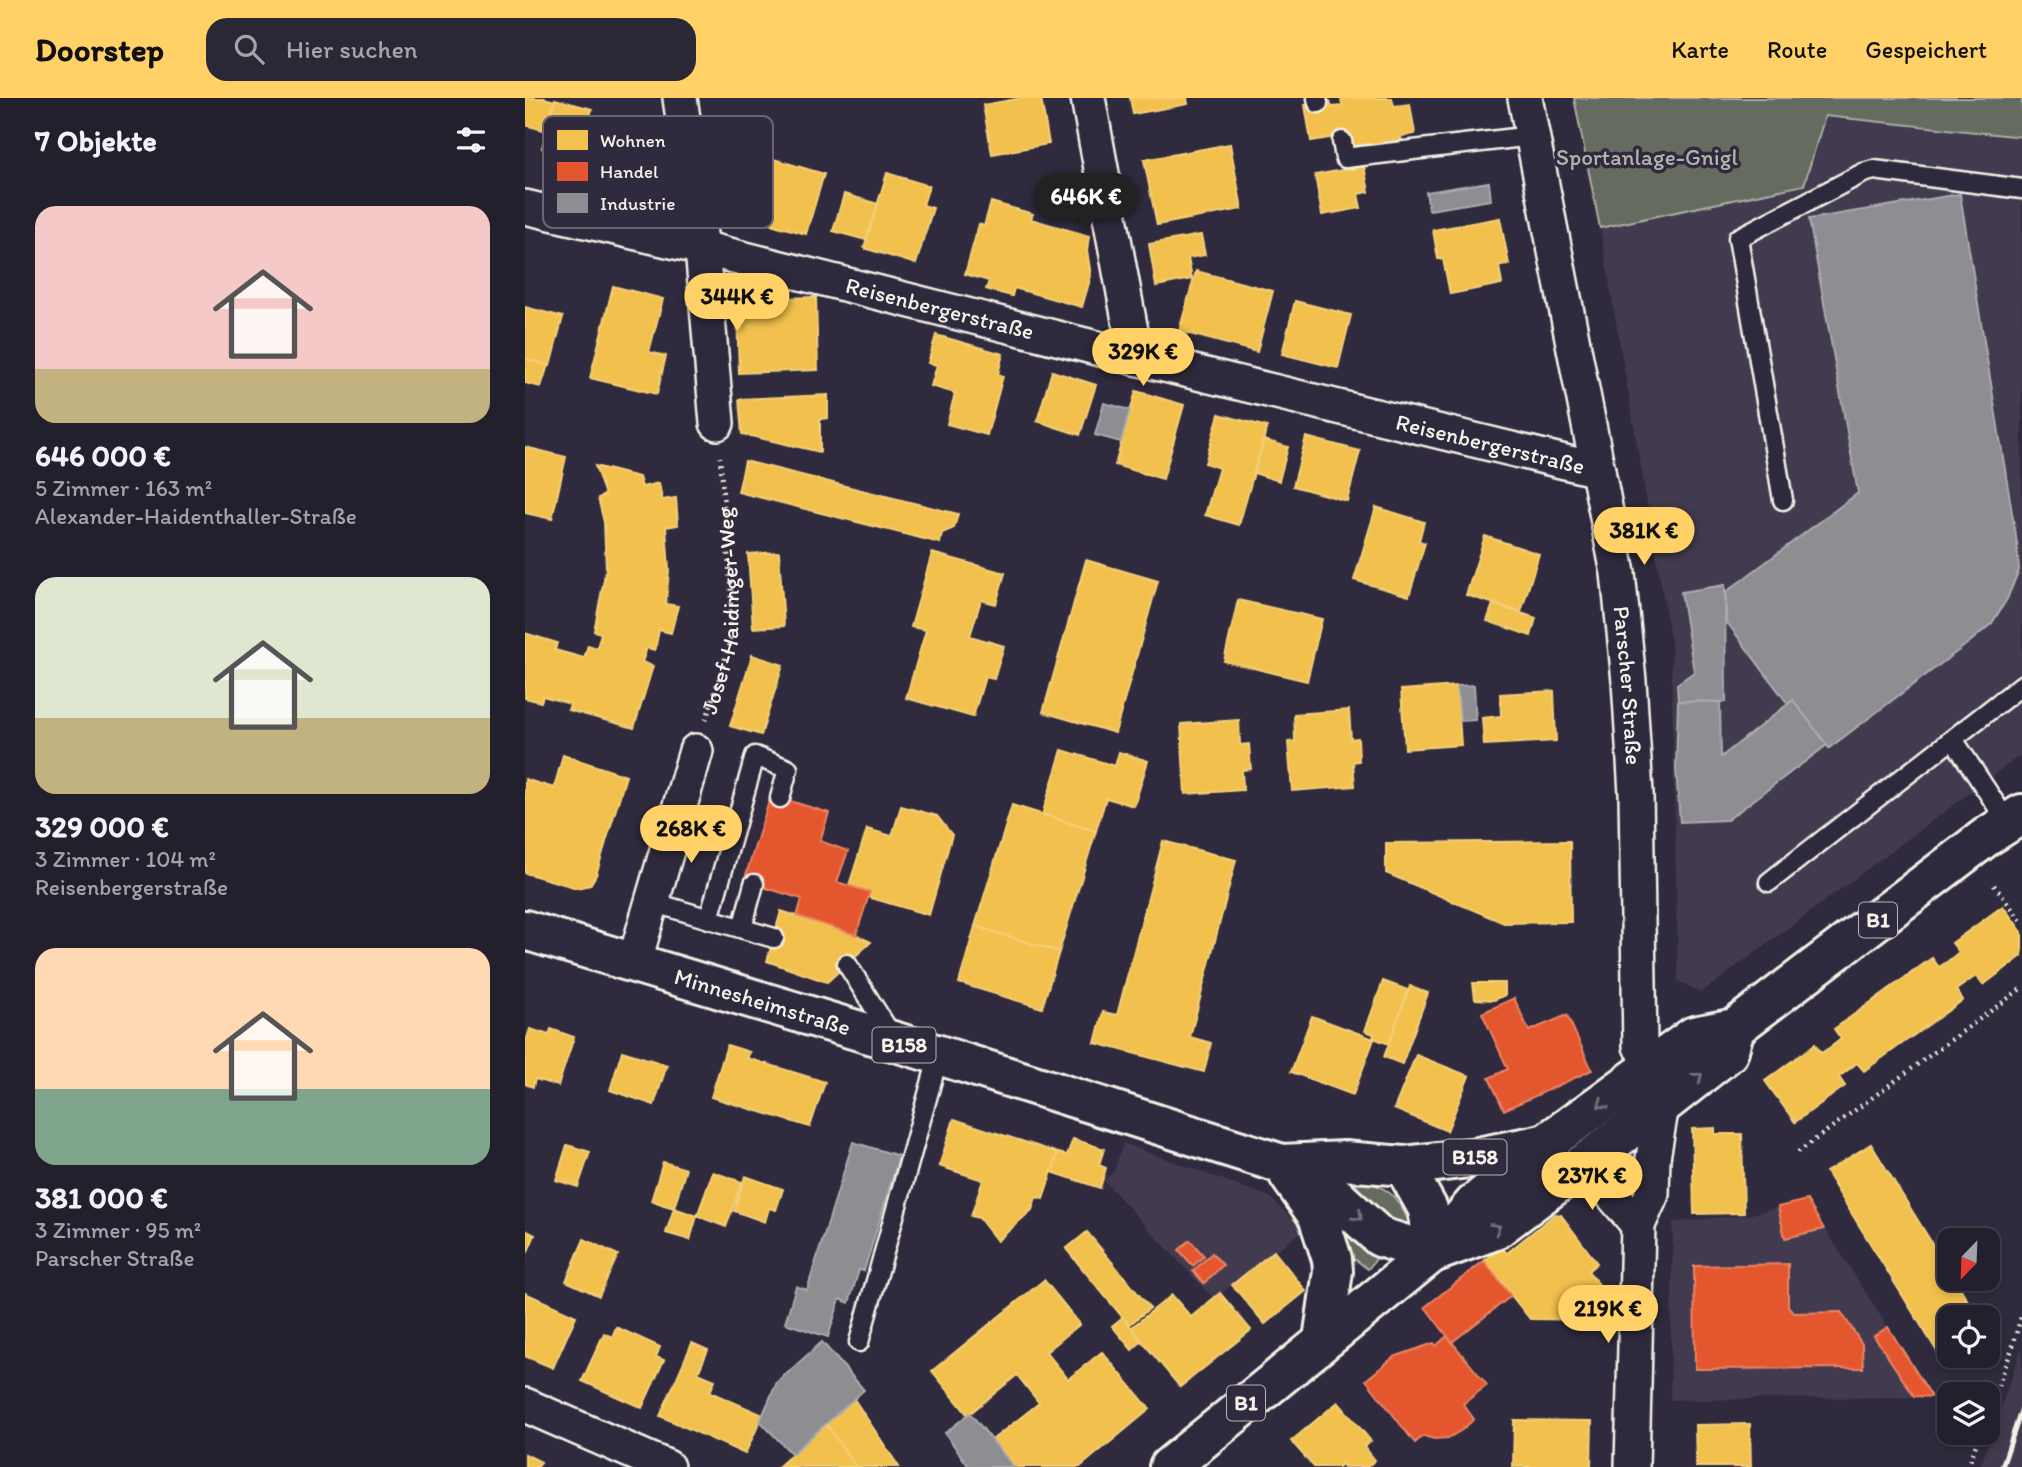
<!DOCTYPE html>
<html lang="de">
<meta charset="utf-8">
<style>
:root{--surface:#23202e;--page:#2b2836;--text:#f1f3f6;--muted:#a3a3aa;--line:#403e4a;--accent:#ffd166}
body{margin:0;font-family:Itim,sans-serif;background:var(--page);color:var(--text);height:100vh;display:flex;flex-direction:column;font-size:26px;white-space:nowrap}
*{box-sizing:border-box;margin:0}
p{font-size:23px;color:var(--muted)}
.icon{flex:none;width:38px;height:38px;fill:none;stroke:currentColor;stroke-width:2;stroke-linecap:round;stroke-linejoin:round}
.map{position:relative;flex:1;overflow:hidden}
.drawer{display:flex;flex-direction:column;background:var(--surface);width:525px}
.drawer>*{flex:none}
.needle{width:46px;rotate:203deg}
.controls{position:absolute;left:1412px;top:1130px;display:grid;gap:14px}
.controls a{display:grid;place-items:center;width:63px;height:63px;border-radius:14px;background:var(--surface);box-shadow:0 4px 10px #0003,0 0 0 2px var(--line);font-size:35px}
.price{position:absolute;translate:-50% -60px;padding:0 16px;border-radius:24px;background:var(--accent);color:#111;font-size:23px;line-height:46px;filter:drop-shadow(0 2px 4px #0008)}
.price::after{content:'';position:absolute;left:50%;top:42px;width:21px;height:16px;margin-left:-10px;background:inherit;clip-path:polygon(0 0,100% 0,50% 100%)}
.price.active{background:#222;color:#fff}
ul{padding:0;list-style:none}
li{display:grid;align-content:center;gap:14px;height:371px;padding:0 35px}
li span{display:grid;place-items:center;height:217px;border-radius:21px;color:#555}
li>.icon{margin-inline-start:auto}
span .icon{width:126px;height:126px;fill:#fffc;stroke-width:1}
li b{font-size:30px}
h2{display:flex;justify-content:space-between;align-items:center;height:84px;padding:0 35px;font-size:30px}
header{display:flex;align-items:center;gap:42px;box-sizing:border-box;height:98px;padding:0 35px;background:var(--accent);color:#111}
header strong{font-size:33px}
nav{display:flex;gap:38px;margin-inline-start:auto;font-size:24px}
.search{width:490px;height:63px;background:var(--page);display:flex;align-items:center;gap:18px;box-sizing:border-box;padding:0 24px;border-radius:21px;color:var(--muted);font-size:26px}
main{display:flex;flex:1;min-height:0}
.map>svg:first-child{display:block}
.built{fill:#423a4f}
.green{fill:#656c5f;stroke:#acaea4;stroke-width:2}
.homes{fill:#f2c14e;stroke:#f3cf7c;stroke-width:2}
.shops{fill:#e4572e;stroke:#e98566;stroke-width:2}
.industry{fill:#8d8d92;stroke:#acabac;stroke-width:2}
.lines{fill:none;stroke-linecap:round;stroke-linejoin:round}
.service-casing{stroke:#f4f1e8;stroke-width:23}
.minor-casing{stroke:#f4f1e8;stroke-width:38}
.primary-casing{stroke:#f4f1e8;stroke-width:44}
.path{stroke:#f4f1e8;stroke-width:4.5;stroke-dasharray:2 5;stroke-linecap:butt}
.service{stroke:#2f2a3d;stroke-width:18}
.minor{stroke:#2f2a3d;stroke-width:33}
.primary{stroke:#2f2a3d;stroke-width:38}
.rail{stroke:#f4f1e8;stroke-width:5}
.oneway{stroke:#747079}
.labels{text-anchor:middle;stroke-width:7;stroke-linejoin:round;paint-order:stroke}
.shield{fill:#2f2a3d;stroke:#b9b5b5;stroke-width:2}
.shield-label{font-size:21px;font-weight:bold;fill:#f4f1e8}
.park-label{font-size:23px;fill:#b4b5aa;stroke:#2f2a3d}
.street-label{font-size:23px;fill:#f4f1e8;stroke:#2f2a3d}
.key{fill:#2f2a3d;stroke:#6a6670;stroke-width:2}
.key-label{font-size:19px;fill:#f4f1e8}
</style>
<header>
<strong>Doorstep</strong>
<div class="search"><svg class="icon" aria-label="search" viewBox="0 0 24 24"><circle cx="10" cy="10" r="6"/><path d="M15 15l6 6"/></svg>Hier suchen</div>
<nav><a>Karte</a><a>Route</a><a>Gespeichert</a></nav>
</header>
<main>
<section class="drawer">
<h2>7 Objekte<svg class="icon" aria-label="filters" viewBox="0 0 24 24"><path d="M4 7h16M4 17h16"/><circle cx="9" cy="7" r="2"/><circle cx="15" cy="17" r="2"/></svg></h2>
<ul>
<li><span style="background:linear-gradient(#f6c9c9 75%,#c2b280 0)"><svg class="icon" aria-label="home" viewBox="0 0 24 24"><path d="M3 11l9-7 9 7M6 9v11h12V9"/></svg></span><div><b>646 000 €</b><p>5 Zimmer · 163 m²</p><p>Alexander-Haidenthaller-Straße</p></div></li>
<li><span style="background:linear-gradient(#dfe7d0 65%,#c2b280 0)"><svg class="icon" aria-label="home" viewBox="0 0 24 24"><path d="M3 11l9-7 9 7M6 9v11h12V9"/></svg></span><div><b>329 000 €</b><p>3 Zimmer · 104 m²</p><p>Reisenbergerstraße</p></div></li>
<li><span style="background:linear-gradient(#ffd9b3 65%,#7fa58c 0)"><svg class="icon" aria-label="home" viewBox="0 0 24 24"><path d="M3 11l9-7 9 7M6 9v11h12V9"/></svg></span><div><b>381 000 €</b><p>3 Zimmer · 95 m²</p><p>Parscher Straße</p></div></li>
</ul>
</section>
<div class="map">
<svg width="1497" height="1369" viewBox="0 0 1497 1369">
<rect width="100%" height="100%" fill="#2f2a3d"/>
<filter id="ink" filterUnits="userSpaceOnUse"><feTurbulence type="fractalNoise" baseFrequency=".0143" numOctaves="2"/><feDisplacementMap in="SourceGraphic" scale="14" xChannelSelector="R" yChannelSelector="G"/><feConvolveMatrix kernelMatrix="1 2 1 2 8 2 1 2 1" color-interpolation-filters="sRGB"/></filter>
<g filter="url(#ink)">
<!-- built -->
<g class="built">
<polygon points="1300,18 1497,39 1497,656 1176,895 1153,883 1146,545 1075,130 1279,87"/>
<polygon points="598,1045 745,1099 778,1132 689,1201 579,1083 589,1073"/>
<polygon points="1282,1102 1407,1299 1145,1302 1148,1124 1222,1117"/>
<polygon points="1497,1249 1497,1369 1455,1369"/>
</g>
<!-- green -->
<g class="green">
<polygon points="1049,0 1497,0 1497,39 1300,18 1279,87 1075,130"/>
<path d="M814,1077C851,1087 868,1085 884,1125L881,1131L873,1132Z"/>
<polygon points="822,1127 851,1161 843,1171 831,1162 820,1161 816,1128"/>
</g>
<!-- homes -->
<g class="homes">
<polygon points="0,0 19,0 30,3 22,33 0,27"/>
<polygon points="497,0 516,0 524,46 467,56 458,7"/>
<polygon points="605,0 662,0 663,6 608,16"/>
<polygon points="816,0 867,0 869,8 885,6 890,36 876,38 877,45 824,53 822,37 786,43 780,7 805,3 807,9 817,8"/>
<polygon points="30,1 67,11 61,34 39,28 32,54 17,50"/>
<polygon points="705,46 717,111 632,127 619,62"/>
<polygon points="235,57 299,76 281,136 217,118"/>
<polygon points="839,68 844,94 833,96 836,110 797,117 790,77"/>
<polygon points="362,75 404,88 398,107 408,110 391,166 339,150"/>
<polygon points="319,96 353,106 341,142 308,133"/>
<polygon points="466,104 508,116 506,121 564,138 562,152 566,178 557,209 489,190 487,198 475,195 461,191 464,183 440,176 454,126 459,128"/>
<polygon points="975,120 984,166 974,168 977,186 925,196 918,161 913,161 908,132"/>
<polygon points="676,137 680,157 663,160 667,181 631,188 624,146"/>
<polygon points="671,173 748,193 732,254 654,233"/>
<polygon points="88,188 138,201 124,254 141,258 132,296 65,280"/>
<polygon points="291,199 293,272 214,275 212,215 256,214 256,200"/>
<polygon points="770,203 826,217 813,270 757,256"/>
<polygon points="0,209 38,219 25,268 0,261"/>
<polygon points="411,237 478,256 473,276 478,278 462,337 422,326 430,295 406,288 412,267 403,265"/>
<polygon points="0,261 23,267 16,289 0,285"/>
<polygon points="527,273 571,287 555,337 512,323"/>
<polygon points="611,293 659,307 638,381 590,367"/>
<polygon points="303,297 303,320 295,321 295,354 217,336 214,301"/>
<polygon points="694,316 742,329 714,427 680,417 694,370 680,365"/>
<polygon points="781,339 835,353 822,403 768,388"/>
<polygon points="739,342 763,349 754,383 729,375"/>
<polygon points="0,349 41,359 27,421 0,415"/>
<polygon points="220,363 433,416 429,430 417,435 415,445 213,394"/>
<polygon points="70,368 114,379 117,389 134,385 137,402 151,400 153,427 141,429 144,472 141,506 153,508 146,535 134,532 130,552 122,550 117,564 128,568 109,630 43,612 45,606 18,598 16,604 0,600 0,535 32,545 30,552 59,560 63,547 72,550 76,535 69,533 81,471 79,424 73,400 80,397"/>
<polygon points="851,409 899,424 894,443 900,445 884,498 829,482"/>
<polygon points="960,438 1014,456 996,514 941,497"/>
<polygon points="254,454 259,528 228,530 223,456"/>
<polygon points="407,455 480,475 471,506 456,502 445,538 479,548 469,581 460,579 448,619 381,600 401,532 386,529"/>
<polygon points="561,462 633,483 590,635 518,614"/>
<polygon points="713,502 797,521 782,583 699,563"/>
<polygon points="968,506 1011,520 1006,538 962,523"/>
<polygon points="227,557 258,567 236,637 205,628"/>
<polygon points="932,588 936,647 880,651 876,592"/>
<polygon points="1029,593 1031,643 959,647 957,620 976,618 975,596"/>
<polygon points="824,612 826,641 833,640 834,663 828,664 830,688 767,693 763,644 770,643 769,616"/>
<polygon points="714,622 715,647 724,646 726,671 717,672 718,692 660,696 656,626"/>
<polygon points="537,652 590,668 594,654 623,663 609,708 581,700 571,733 517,717"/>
<polygon points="38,657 101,678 71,777 65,787 52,790 0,775 0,681 29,690"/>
<polygon points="487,707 571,733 534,854 450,828"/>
<polygon points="376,708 412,718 427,737 404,817 343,799 345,794 324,787 342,731 367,738"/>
<polygon points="638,743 711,762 665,939 686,945 679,974 570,945 578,914 592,917"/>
<polygon points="1045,743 1046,824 979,825 861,775 861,745"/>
<polygon points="1478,808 1497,834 1497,858 1458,887 1451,878 1431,892 1438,902 1339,973 1332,965 1314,979 1320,988 1270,1024 1240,983 1290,946 1296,955 1307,948 1316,941 1309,931 1407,860 1414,869 1423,863 1434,854 1427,845"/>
<polygon points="256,813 331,837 346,844 302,884 242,863"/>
<polygon points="450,828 534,854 517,910 434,885"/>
<polygon points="858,883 883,892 864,946 848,940 849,936 840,933"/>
<polygon points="948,885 980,885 980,897 969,902 950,901"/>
<polygon points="885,888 903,895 877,966 859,959"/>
<polygon points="787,918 849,941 828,997 766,974"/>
<polygon points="5,931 24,937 26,931 49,939 33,988 10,981 8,989 0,986 0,946"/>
<polygon points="202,947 225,954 222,960 300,984 285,1029 186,999"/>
<polygon points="97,953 142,967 129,1007 85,992"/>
<polygon points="891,957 944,978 922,1033 869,1011"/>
<polygon points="429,1021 533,1055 518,1101 511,1099 507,1112 472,1143 454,1120 446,1118 458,1082 414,1068"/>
<polygon points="1190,1030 1190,1036 1217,1036 1219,1115 1169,1116 1167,1031"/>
<polygon points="548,1041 579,1051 574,1067 581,1070 575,1090 527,1074 533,1055 542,1057"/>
<polygon points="1346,1046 1424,1173 1424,1181 1430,1181 1453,1220 1424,1220 1424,1249 1413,1255 1301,1074"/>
<polygon points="42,1047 65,1054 53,1089 31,1082"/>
<polygon points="138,1064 161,1071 149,1110 126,1103"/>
<polygon points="188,1074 217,1084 201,1129 172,1118"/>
<polygon points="220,1078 258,1091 251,1112 244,1110 240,1124 209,1113"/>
<polygon points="149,1110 172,1118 165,1142 141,1135"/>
<polygon points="1030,1116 1036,1117 1072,1165 1063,1173 1080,1194 1069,1204 1068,1222 1005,1221 959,1163 976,1149 982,1155"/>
<polygon points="0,1132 10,1137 0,1160"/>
<polygon points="562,1134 625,1210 604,1227 541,1151"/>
<polygon points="59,1141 93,1157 74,1198 41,1183"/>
<polygon points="749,1153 781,1193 740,1226 707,1187"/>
<polygon points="519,1182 555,1226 521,1254 543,1281 577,1254 625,1311 555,1369 489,1369 467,1342 514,1305 492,1277 443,1317 407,1273"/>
<polygon points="0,1195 51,1218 28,1270 0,1258"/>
<polygon points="695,1195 726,1232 655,1289 606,1230 647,1197 666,1219"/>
<polygon points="598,1219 617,1243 607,1252 587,1228"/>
<polygon points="91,1229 135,1249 131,1259 139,1262 117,1310 57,1283 79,1235 87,1239"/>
<polygon points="167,1245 183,1252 173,1275 190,1282 185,1294 238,1317 220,1356 135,1318"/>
<polygon points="329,1301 374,1369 331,1369 301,1326"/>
<polygon points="813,1304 846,1343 839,1348 850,1362 842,1369 819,1369 817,1366 814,1369 789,1369 766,1343"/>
<polygon points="989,1322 1067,1323 1066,1369 988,1369"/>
<polygon points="301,1326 331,1369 253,1369 267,1356"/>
<polygon points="1225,1326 1226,1369 1171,1369 1170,1327"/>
<polygon points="0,1356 16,1364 13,1369 0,1369"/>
</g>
<!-- shops -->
<g class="shops">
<polygon points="246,697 304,715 295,743 323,753 312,784 345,794 331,837 272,818 277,801 219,783"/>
<polygon points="989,900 1004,933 1042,917 1067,972 979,1012 964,980 983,971 957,915"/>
<polygon points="1282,1102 1299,1131 1260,1140 1253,1109"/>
<polygon points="665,1142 679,1158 668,1168 654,1152"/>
<polygon points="687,1155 698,1167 679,1185 668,1173"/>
<polygon points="959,1163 986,1198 927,1244 900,1209"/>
<polygon points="1263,1166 1263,1208 1269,1215 1316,1214 1337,1246 1338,1270 1170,1271 1169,1168"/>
<polygon points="1363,1229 1407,1299 1389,1298 1349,1238"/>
<polygon points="922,1238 962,1287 938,1306 949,1321 937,1332 923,1340 909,1341 898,1338 890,1345 841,1282 869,1259 909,1245 911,1248"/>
</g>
<!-- industry -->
<g class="industry">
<polygon points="964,84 966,102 904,112 901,94"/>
<polygon points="1435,96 1492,445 1494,472 1482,501 1467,525 1446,543 1304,650 1268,602 1263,606 1201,523 1201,494 1333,395 1284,121"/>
<polygon points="579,305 605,312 596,344 570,337"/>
<polygon points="1200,487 1201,604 1153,603 1152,586 1169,574 1156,494"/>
<polygon points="949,587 951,622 935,623 932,588"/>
<polygon points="1268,602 1302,647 1202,722 1155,724 1151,672 1153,603 1195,604 1196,659"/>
<polygon points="328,1044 374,1058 339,1173 334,1172 324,1205 315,1201 303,1239 260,1225 271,1188 282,1192"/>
<polygon points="297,1244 339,1292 267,1356 235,1323 252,1284"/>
<polygon points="445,1315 489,1369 444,1369 420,1335"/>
</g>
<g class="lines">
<defs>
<g id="service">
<polyline points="792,0 793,5"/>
<polyline points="817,43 820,60 1007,38"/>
<polyline points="1258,402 1213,140 1338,75 1349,72 1497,91"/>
<polyline points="1428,641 1483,725"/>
<polyline points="1244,784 1497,587"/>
<polyline points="127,804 249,840"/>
<polyline points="184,821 230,658 263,671 255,700"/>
<polyline points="217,830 229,786"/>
<polyline points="322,866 367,938"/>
<polyline points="334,1244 414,957"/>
</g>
<g id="minor">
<polyline points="155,0 177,150 192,325"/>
<polyline points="563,0 611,260"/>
<path id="s2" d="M1000,0L1093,475L1104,583L1111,695L1115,948L1132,966"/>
<path id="s3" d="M0,109L177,150L611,260L1073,372"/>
<polyline points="109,865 171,653"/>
<polyline points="1057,1066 1075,1082 1113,1127"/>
<polyline points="0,1307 142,1369"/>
<polyline points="1107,1369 1113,1127 1127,1096 1128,1060 1137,1007"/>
</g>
<g id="primary">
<path id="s4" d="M0,832L414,957L757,1066L806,1094L855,1139L907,1155"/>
<polyline points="757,1066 819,1063 879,1068 953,1059 1018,1046"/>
<polyline points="879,1068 903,1111 907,1155"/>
<polyline points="764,1077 793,1118 807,1161 808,1173 798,1242"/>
<polyline points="910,1154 970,1132 1137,1007 1203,955 1210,930"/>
<polyline points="644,1369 907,1155 949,1106 1020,1046 1169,938 1210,930 1461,739 1497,716"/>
</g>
</defs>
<!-- service casing -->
<use href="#service" class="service-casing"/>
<!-- minor casing -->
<use href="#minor" class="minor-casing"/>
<!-- primary casing -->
<use href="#primary" class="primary-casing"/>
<!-- path -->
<g class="path">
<path id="s1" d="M181,622L205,545L206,493L195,359"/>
<polyline points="1469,787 1497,824"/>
<polyline points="1273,1054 1497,890"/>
<polyline points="1463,1314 1487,1251 1497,1215"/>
<polyline points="1443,1369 1455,1335"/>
</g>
<!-- service -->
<use href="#service" class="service"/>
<!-- minor -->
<use href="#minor" class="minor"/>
<!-- primary -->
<use href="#primary" class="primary"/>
<!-- rail -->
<polyline class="rail" points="1477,1369 1497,1310"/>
</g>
<!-- one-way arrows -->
<defs><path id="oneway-chevron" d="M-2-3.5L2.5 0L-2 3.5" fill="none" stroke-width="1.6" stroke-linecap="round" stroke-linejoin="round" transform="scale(1.75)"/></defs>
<g class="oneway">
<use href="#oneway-chevron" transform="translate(1173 979) rotate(-38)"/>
<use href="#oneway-chevron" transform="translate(1077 1006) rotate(145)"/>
<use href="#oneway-chevron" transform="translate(833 1118) rotate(43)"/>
<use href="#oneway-chevron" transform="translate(971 1130) rotate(-30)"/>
</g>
</g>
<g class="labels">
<!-- shield labels -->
<g class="shield">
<rect x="1334" y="804.5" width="38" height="35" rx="5"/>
<rect x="347.5" y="929.5" width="63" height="35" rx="5"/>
<rect x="918.5" y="1041.5" width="63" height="35" rx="5"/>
<rect x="702" y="1287.5" width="38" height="35" rx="5"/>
</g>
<g class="shield-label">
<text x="1353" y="829">B1</text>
<text x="379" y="954">B158</text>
<text x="950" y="1066">B158</text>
<text x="721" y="1312">B1</text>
</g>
<!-- park labels -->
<g class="park-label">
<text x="1122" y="67">Sportanlage-Gnigl</text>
</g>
<!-- street labels -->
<g class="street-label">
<text dy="8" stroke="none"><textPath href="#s3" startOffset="427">Reisenbergerstraße</textPath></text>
<text dy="8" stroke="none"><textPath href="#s3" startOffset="994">Reisenbergerstraße</textPath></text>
<text dy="8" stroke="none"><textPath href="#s1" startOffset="112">Josef-Haidinger-Weg</textPath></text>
<text dy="8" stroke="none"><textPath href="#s2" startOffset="597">Parscher Straße</textPath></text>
<text dy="8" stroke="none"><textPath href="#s4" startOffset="248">Minnesheimstraße</textPath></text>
</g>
</g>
<!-- legend -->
<rect x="18" y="18" width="230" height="112" rx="10" class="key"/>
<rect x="32" y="32" width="31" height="20" fill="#f2c14e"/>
<rect x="32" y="64" width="31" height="19" fill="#e4572e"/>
<rect x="32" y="95" width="31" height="20" fill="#8d8d92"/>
<g class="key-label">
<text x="75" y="49">Wohnen</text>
<text x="75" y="80">Handel</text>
<text x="75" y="112">Industrie</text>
</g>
</svg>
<div class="controls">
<a><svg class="needle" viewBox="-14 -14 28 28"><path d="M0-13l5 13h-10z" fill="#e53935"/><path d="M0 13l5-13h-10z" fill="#a3a3aa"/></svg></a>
<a><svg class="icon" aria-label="locate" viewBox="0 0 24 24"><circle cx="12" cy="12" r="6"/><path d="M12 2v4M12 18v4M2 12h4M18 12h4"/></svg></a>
<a><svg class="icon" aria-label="layers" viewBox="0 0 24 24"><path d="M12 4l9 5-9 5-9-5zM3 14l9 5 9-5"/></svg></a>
</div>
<b class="price active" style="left:561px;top:135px">646K €</b>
<b class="price" style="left:212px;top:235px">344K €</b>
<b class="price" style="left:618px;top:290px">329K €</b>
<b class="price" style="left:1119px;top:469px">381K €</b>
<b class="price" style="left:166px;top:767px">268K €</b>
<b class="price" style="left:1067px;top:1114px">237K €</b>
<b class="price" style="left:1083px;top:1247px">219K €</b>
</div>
</main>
